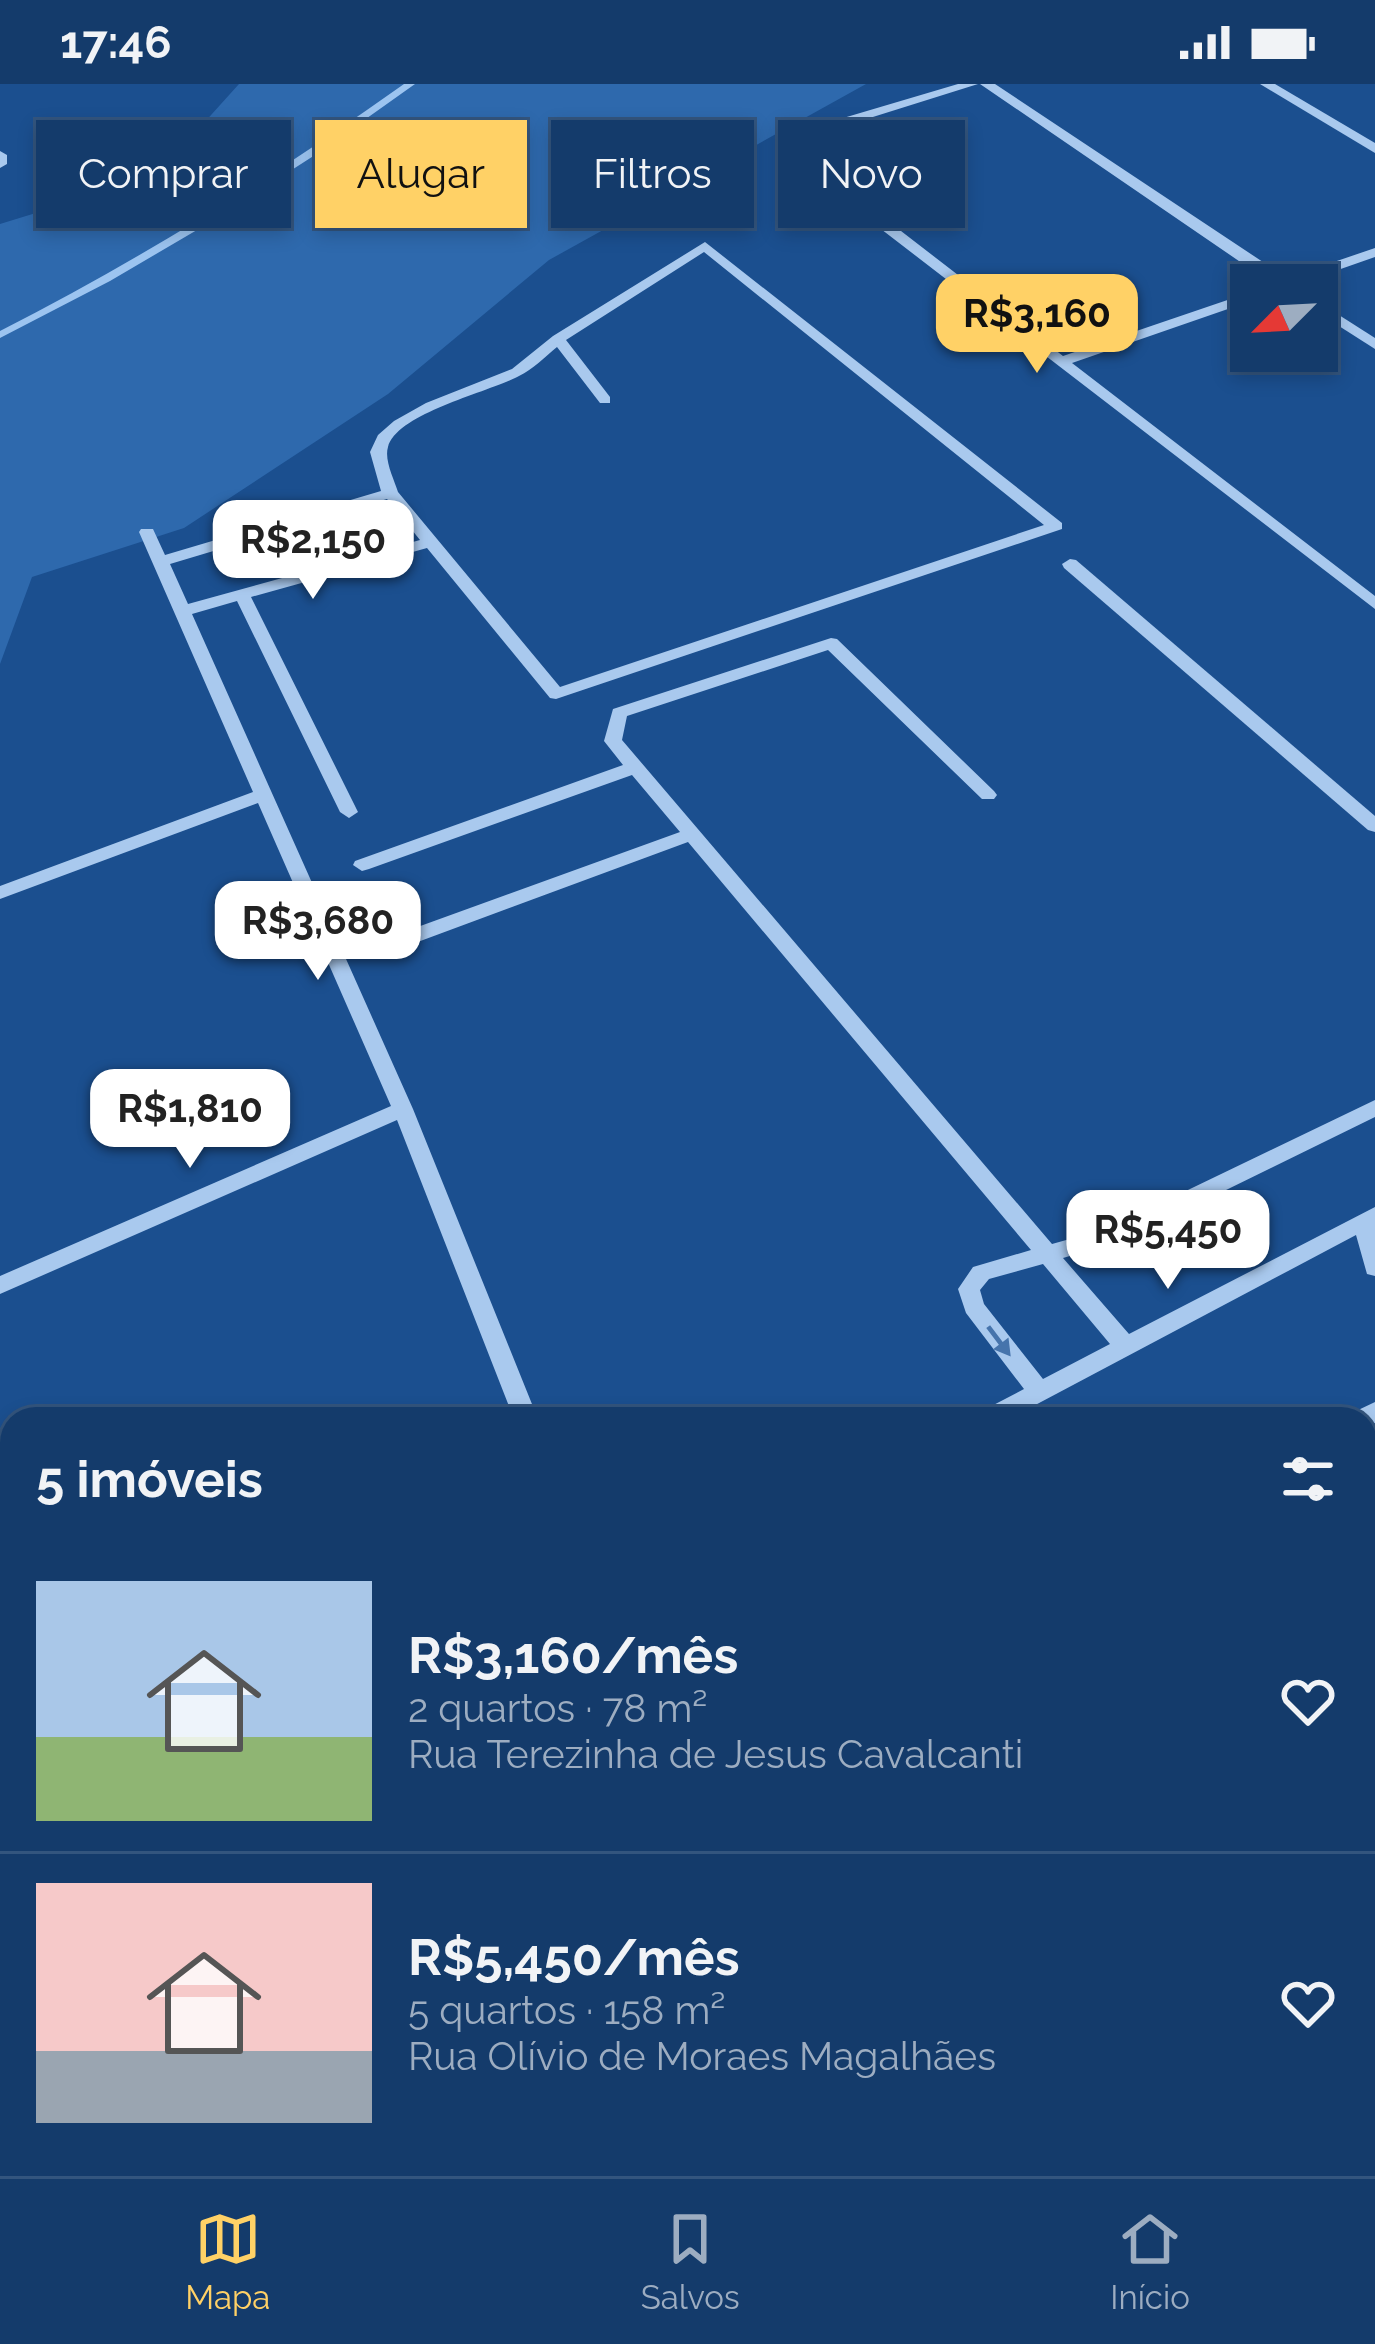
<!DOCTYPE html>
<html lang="pt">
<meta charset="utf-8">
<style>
:root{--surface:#143b6b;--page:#1d4271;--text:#f1f3f6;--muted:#9dadc1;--line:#33557e;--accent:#ffd166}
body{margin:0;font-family:Raleway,sans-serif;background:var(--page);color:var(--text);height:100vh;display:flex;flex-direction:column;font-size:45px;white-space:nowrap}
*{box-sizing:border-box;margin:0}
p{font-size:39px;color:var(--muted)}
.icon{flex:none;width:66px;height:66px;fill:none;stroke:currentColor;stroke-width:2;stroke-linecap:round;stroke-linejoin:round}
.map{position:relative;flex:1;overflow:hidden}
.panel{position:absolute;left:0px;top:1323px;width:1377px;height:771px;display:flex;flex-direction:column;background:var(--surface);border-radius:36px 36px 0 0;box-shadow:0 6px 18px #0003,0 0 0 3px var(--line)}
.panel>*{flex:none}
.top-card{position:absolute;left:36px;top:36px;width:1305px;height:108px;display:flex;gap:24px}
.needle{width:78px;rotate:246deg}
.fabs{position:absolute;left:1230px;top:180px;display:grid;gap:24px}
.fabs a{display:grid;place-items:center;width:108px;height:108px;border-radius:0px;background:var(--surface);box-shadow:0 6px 18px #0003,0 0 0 3px var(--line);font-size:60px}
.price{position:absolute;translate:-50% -102px;padding:0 27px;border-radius:24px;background:#fff;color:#222;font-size:39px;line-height:78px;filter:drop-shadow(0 3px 6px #0008)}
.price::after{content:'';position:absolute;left:50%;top:72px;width:36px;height:27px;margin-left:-18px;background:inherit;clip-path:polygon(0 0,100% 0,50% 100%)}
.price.selected{background:var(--accent);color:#111}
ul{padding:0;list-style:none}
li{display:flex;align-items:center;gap:36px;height:300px;padding:0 36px}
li+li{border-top:3px solid var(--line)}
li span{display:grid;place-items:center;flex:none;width:336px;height:240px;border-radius:0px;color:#555}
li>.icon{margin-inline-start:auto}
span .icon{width:144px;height:144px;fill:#fffc;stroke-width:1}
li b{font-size:51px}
h2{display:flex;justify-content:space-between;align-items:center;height:144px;padding:0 36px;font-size:51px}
.chip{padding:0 42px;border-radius:0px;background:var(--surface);box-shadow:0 6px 18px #0003,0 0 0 3px var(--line);font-size:42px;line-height:108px}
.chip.selected{background:var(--accent);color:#111}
.status{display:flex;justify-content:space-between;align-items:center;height:84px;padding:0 60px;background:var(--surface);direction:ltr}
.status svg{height:33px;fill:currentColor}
.dock{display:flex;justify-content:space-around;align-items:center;height:168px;border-top:3px solid var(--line);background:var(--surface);font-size:33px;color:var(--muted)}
.dock a{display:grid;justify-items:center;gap:6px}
.dock .selected{color:var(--accent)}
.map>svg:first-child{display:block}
.green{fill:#2e69ad}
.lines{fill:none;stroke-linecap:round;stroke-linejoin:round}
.stream{fill:#9cc4f0;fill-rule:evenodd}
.minor{fill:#a9c9ee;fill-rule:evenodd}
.oneway{fill:#4674ac}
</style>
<div class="status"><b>17:46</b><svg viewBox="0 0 49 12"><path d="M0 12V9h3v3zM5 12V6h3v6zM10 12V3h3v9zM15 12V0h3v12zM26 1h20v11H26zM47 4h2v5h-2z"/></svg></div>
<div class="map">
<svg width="1375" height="2092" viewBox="0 0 1375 2092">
<rect width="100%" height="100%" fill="#1b4f8f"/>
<!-- green -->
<polygon class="green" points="239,0 866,0 549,176 388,310 184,444 32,493 0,580 0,140 156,92"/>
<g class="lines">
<!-- stream -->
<path class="stream" d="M404,0H415L315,71L214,136L110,197L0,254V247C141,175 275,92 404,0Z"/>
<!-- minor -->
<g class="minor">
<polygon points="958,0 978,0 806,54 796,62 809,76 1063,272 1251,208 1251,217 1072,279 1375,512 1375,525 799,82 782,62 796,48"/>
<polygon points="980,0 995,0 1287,194 1375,164 1375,173 1295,201 1274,201"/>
<polygon points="1260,0 1275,0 1375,59 1375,69"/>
<polygon points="0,67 7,71 7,80 0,84"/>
<path d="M705,158L1062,439V445L556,615L550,614L427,464L251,513L358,728L349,734L340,728L237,517L192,530L413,1025L538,1335H514L397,1036L0,1210V1192L391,1022L258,719L0,815V802L253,708L139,448L141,445H153L165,471L381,407L370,368L378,351L394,337L426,319L512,285L553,252ZM704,168L1044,441L560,603L398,408C394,395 384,376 388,363C397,329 490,308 519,292C533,285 545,273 557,263L600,319H610V313L566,256ZM387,415L420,456L188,520L170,480Z"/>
<polygon points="1317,217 1375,254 1375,265 1317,228"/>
<polygon points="1070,475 1076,476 1375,732 1375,748 1368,746 1064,484 1062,480"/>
<path d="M831,554L837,555L994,707L997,711L994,715H982L828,566L627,632L622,656L1052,1160L1109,1144L1375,1016V1033L1124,1156L1063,1174L1129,1250L1375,1123V1192L1367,1190L1356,1151L1009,1335H976L980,1328L1024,1305L966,1229L958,1205L973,1183L1031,1166L688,758L415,859H401L398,854L401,849L680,748L632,691L369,785L362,787L353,781L355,777L623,681L604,657L613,625ZM1043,1180L1110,1260L1043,1295L984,1220L980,1206L989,1195Z"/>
<polygon points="1375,1318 1375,1339 1365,1343 1365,1335 1350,1335 1354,1328"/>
<polygon points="12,1839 12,1866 0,1871 0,1844"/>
<polygon points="18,2082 48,2082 49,2092 19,2092"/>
<polygon points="715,2082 789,2082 784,2092 711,2092"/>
<polygon points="1047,2082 1077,2082 1080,2092 1050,2092"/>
</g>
</g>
<!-- one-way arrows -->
<defs><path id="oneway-solid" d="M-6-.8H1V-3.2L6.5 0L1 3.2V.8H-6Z" transform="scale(3)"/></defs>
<use class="oneway" href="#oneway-solid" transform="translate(999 1257) rotate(53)"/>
</svg>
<div class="fabs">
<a><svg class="needle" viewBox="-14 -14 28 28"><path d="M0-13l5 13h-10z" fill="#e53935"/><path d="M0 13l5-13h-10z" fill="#9dadc1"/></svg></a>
</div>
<b class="price selected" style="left:1037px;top:292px">R$3,160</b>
<b class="price" style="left:313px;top:518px">R$2,150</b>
<b class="price" style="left:318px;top:899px">R$3,680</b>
<b class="price" style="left:190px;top:1087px">R$1,810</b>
<b class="price" style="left:1168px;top:1208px">R$5,450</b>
<div class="top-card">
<a class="chip">Comprar</a>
<a class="chip selected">Alugar</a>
<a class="chip">Filtros</a>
<a class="chip">Novo</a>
</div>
<section class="panel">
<h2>5 imóveis<svg class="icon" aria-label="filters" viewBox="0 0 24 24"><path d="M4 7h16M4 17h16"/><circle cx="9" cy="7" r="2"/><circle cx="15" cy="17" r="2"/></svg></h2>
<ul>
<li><span style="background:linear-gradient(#a9c7e8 65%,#8fb573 0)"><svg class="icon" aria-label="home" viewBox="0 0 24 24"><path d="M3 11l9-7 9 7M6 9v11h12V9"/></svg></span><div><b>R$3,160/mês</b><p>2 quartos · 78 m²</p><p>Rua Terezinha de Jesus Cavalcanti</p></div><svg class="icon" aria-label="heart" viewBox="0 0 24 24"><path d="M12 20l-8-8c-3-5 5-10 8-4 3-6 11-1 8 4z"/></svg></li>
<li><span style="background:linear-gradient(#f6c9c9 70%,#9aa5b1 0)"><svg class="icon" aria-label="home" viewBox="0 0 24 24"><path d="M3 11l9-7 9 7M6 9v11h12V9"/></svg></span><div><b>R$5,450/mês</b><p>5 quartos · 158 m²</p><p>Rua Olívio de Moraes Magalhães</p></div><svg class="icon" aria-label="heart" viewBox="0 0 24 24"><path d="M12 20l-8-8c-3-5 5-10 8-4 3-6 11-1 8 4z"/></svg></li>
</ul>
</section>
</div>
<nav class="dock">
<a class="selected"><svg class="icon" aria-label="map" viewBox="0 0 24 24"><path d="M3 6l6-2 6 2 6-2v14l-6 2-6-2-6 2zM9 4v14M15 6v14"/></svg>Mapa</a>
<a><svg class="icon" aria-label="saved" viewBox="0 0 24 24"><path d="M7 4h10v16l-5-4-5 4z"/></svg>Salvos</a>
<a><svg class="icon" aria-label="home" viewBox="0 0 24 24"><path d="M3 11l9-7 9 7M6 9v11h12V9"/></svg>Início</a>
</nav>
